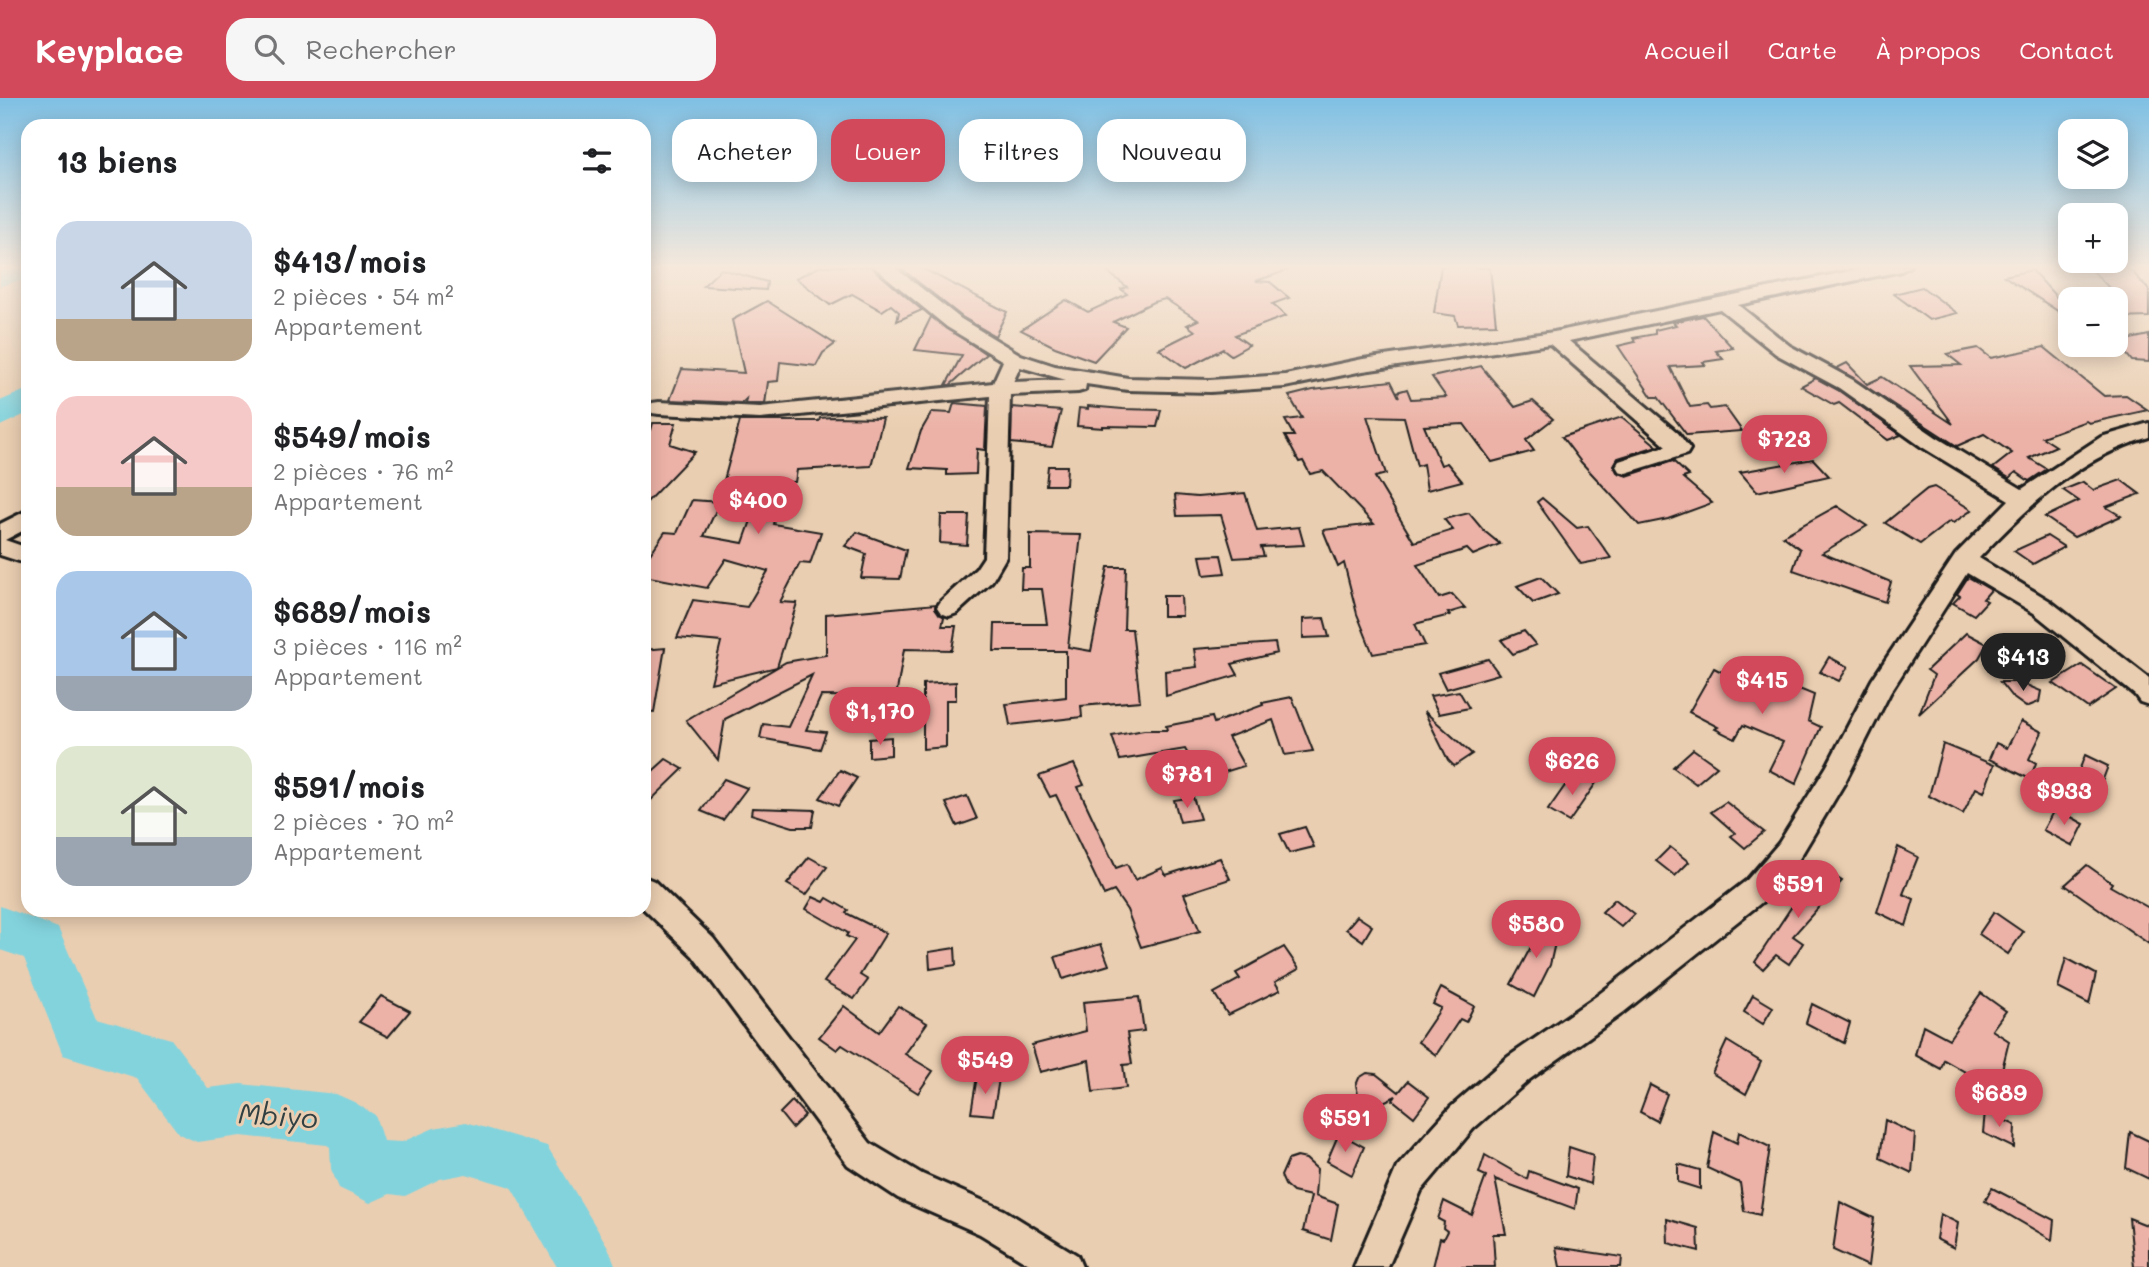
<!DOCTYPE html>
<html lang="fr">
<meta charset="utf-8">
<style>
:root{--surface:#fff;--page:#f6f6f6;--text:#202124;--muted:#757577;--accent:#d1495b}
body{margin:0;font-family:Mali,sans-serif;background:var(--page);color:var(--text);height:100vh;display:flex;flex-direction:column;font-size:26px;white-space:nowrap}
*{box-sizing:border-box;margin:0}
p{font-size:23px;color:var(--muted)}
.icon{flex:none;width:38px;height:38px;fill:none;stroke:currentColor;stroke-width:2;stroke-linecap:round;stroke-linejoin:round}
.map{position:relative;flex:1;overflow:hidden}
.drawer{position:absolute;left:21px;top:21px;width:630px;height:798px;display:flex;flex-direction:column;background:var(--surface);border-radius:21px;box-shadow:0 4px 18px #0003}
.drawer>*{flex:none}
.hud{position:absolute;left:672px;top:21px;width:665px;height:63px;display:flex;gap:14px}
.buttons{position:absolute;left:2058px;top:21px;display:grid;gap:14px}
.buttons a{display:grid;place-items:center;width:70px;height:70px;border-radius:14px;background:var(--surface);box-shadow:0 4px 18px #0003;font-size:35px}
.price{position:absolute;translate:-50% -60px;padding:0 16px;border-radius:24px;background:var(--accent);color:#fff;font-size:23px;line-height:46px;filter:drop-shadow(0 2px 4px #0008)}
.price::after{content:'';position:absolute;left:50%;top:42px;width:21px;height:16px;margin-left:-10px;background:inherit;clip-path:polygon(0 0,100% 0,50% 100%)}
.price.selected{background:#222;color:#fff}
ul{padding:0;list-style:none}
li{display:flex;align-items:center;gap:21px;height:175px;padding:0 35px}
li span{display:grid;place-items:center;flex:none;width:196px;height:140px;border-radius:21px;color:#555}
li>.icon{margin-inline-start:auto}
span .icon{width:84px;height:84px;fill:#fffc;stroke-width:1}
li b{font-size:30px}
h2{display:flex;justify-content:space-between;align-items:center;height:84px;padding:0 35px;font-size:30px}
.pill{padding:0 24px;border-radius:21px;background:var(--surface);box-shadow:0 4px 18px #0003;font-size:24px;line-height:63px}
.pill.selected{background:var(--accent);color:#fff}
header{display:flex;align-items:center;gap:42px;box-sizing:border-box;height:98px;padding:0 35px;background:var(--accent);color:#fff}
header strong{font-size:33px}
nav{display:flex;gap:38px;margin-inline-start:auto;font-size:24px}
.search{width:490px;height:63px;background:var(--page);display:flex;align-items:center;gap:18px;box-sizing:border-box;padding:0 24px;border-radius:21px;color:var(--muted);font-size:26px}
.map>svg:first-child{display:block}
.lines{fill:none;stroke-linecap:round;stroke-linejoin:round}
.river{fill:#83d3dd;fill-rule:evenodd}
.building{fill:#ecb2a7;stroke:#1c1c1c;stroke-width:2}
.minor-casing{stroke:#1c1c1c;stroke-width:6}
.minor{fill:#eaceb1;fill-rule:evenodd}
.labels{text-anchor:middle;stroke-width:6;stroke-linejoin:round;paint-order:stroke}
.near-water-label{font-size:28px;font-style:italic;fill:#314143;stroke:#eaceb1}
</style>
<header>
<strong>Keyplace</strong>
<div class="search"><svg class="icon" aria-label="search" viewBox="0 0 24 24"><circle cx="10" cy="10" r="6"/><path d="M15 15l6 6"/></svg>Rechercher</div>
<nav><a>Accueil</a><a>Carte</a><a>À propos</a><a>Contact</a></nav>
</header>
<div class="map">
<svg width="2149" height="1169" viewBox="0 0 2149 1169">
<rect width="100%" height="100%" fill="#eaceb1"/>
<filter id="ink" filterUnits="userSpaceOnUse"><feTurbulence type="fractalNoise" baseFrequency=".0143" numOctaves="2"/><feDisplacementMap in="SourceGraphic" scale="14" xChannelSelector="R" yChannelSelector="G"/><feConvolveMatrix kernelMatrix="1 2 1 2 8 2 1 2 1" color-interpolation-filters="sRGB"/></filter>
<g filter="url(#ink)">
<g class="lines">
<!-- river -->
<g class="river">
<polygon points="28,168 28,184 17,183 0,188 0,169"/>
<polygon points="28,291 28,315 0,328 0,303"/>
<polygon points="0,808 58,830 97,920 171,941 208,990 241,986 336,996 354,1004 375,1017 383,1043 402,1044 434,1030 466,1024 547,1048 608,1149 616,1169 557,1169 511,1089 466,1076 440,1081 405,1098 390,1096 370,1105 339,1090 331,1071 330,1049 327,1047 241,1038 197,1044 179,1036 137,980 63,957 24,860 0,852"/>
</g>
</g>
<!-- building -->
<g class="building">
<polygon points="821,168 870,168 922,212 897,223 899,214 891,207 882,213 852,196 830,207 796,180"/>
<polygon points="898,168 918,168 1007,214 995,238 962,219"/>
<polygon points="1100,168 1288,168 1288,172 1256,183 1270,184 1289,200 1272,206 1286,218 1235,237 1249,247 1231,257 1223,251 1186,270 1159,251 1195,233 1187,227 1198,222 1165,201 1153,204 1113,224 1126,229 1094,263 1055,249 1021,232 1066,202 1088,214 1127,196 1121,191 1127,189"/>
<polygon points="1441,168 1490,170 1496,226 1458,227 1455,218 1434,215"/>
<polygon points="2088,168 2127,168 2149,192 2149,219 2116,220 2116,197"/>
<polygon points="721,171 767,184 766,192 703,188"/>
<polygon points="2032,172 2070,214 2067,219 2004,178"/>
<polygon points="1922,189 1957,215 1929,222 1894,196"/>
<polygon points="767,203 835,246 823,255 816,268 780,264 778,283 768,284 765,306 745,306 746,301 742,305 670,302 682,271 744,275 732,222"/>
<polygon points="1703,218 1733,250 1716,253 1723,261 1703,264 1705,267 1670,269 1690,309 1707,307 1710,311 1725,309 1742,333 1687,337 1658,299 1652,299 1618,248 1635,244 1633,240 1655,236 1655,232 1676,227 1673,224"/>
<polygon points="931,219 986,256 950,287 946,287 962,257 915,252"/>
<polygon points="2149,237 2149,264 2132,263 2117,244"/>
<polygon points="2044,249 2104,298 2126,297 2148,312 2089,325 2086,323 2042,339 2056,348 2029,360 2047,371 2029,383 2016,374 2009,380 1993,370 2012,355 1984,336 1957,348 1837,270 1847,265 1867,286 1882,279 1953,326 1910,268 1961,267 1947,256 1978,250 1991,260"/>
<polygon points="1481,268 1515,309 1533,303 1553,321 1526,342 1534,353 1492,364 1464,326 1424,328 1441,367 1447,365 1462,383 1427,392 1423,366 1417,368 1404,319 1367,318 1386,376 1375,379 1414,444 1453,432 1444,421 1469,415 1483,432 1500,446 1473,457 1467,451 1417,467 1439,500 1452,496 1465,510 1448,515 1450,517 1415,526 1425,547 1373,556 1357,516 1344,465 1338,469 1323,432 1374,426 1323,373 1310,376 1303,363 1299,364 1285,338 1294,338 1285,322 1302,320 1289,298 1313,292 1391,283 1399,299 1397,294 1407,291 1411,301 1446,299 1432,279"/>
<polygon points="1816,280 1838,292 1901,337 1888,342 1839,305 1834,307 1801,288"/>
<polygon points="954,305 987,308 985,352 977,351 976,376 947,377 947,372 909,370 921,333 932,314 951,315"/>
<polygon points="1088,308 1123,311 1161,312 1157,329 1103,328 1103,330 1077,328 1079,310 1088,311"/>
<polygon points="1012,309 1061,313 1052,349 1011,345"/>
<polygon points="832,319 883,320 871,368 797,372 795,384 785,384 773,426 821,434 810,466 800,465 780,504 797,505 777,569 711,585 721,544 677,540 693,502 747,509 768,473 726,461 707,490 644,478 644,465 665,434 677,435 692,402 720,404 704,438 743,445 759,400 720,397 740,323 819,323 820,320"/>
<polygon points="1622,319 1657,348 1618,360 1614,367 1617,374 1627,378 1673,363 1689,378 1683,380 1712,405 1668,421 1639,427 1581,364 1562,339"/>
<polygon points="653,325 676,325 670,346 695,354 644,407 644,332 651,332"/>
<polygon points="1813,361 1829,378 1757,394 1740,374"/>
<polygon points="1048,368 1067,368 1066,387 1046,387"/>
<polygon points="2121,382 2140,396 2106,409 2121,418 2074,439 2045,419 2079,403 2063,392 2083,384 2093,392"/>
<polygon points="1934,389 1972,412 1953,425 1950,423 1920,446 1885,425 1927,391"/>
<polygon points="1245,395 1257,433 1299,429 1304,447 1261,449 1264,458 1234,460 1221,417 1177,418 1175,397 1197,399"/>
<polygon points="1542,400 1577,430 1588,428 1611,460 1581,466 1537,404"/>
<polygon points="1837,408 1867,428 1822,455 1891,484 1885,504 1793,472 1800,451 1783,438"/>
<polygon points="941,417 969,417 967,447 940,445"/>
<polygon points="857,434 906,452 900,481 861,480 866,456 845,448"/>
<polygon points="1030,436 1081,437 1068,549 1091,553 1108,469 1126,469 1124,531 1132,531 1140,603 1081,608 1082,619 1010,627 1006,606 1066,599 1066,553 994,553 995,526 1047,526 1042,491 1021,491 1022,470 1030,470"/>
<polygon points="2047,438 2064,449 2033,466 2014,453"/>
<polygon points="1221,457 1225,475 1204,477 1200,458"/>
<polygon points="1541,479 1558,496 1533,505 1517,488"/>
<polygon points="1968,479 1991,492 1983,501 1987,503 1974,517 1953,505 1960,498 1957,496"/>
<polygon points="1163,498 1181,498 1182,518 1163,518"/>
<polygon points="936,506 935,510 944,519 942,528 956,528 952,552 904,551 896,599 821,598 806,632 826,634 820,651 760,640 763,626 788,629 812,577 725,621 718,662 686,622 786,564 826,557 826,516"/>
<polygon points="1324,520 1329,539 1303,540 1303,521"/>
<polygon points="1524,533 1536,547 1513,556 1501,542"/>
<polygon points="1966,535 1987,546 1979,560 1919,616 1934,577 1927,572"/>
<polygon points="1275,545 1277,555 1232,566 1238,577 1166,598 1165,573 1197,569 1194,551"/>
<polygon points="665,550 654,614 644,613 644,552"/>
<polygon points="1829,559 1848,569 1839,583 1820,574"/>
<polygon points="1488,561 1499,576 1446,591 1438,575"/>
<polygon points="2082,567 2116,591 2088,610 2053,585"/>
<polygon points="1714,570 1741,584 1747,573 1790,592 1792,588 1814,597 1808,623 1821,629 1796,686 1769,672 1783,644 1743,627 1735,641 1715,631 1718,629 1689,614"/>
<polygon points="956,584 956,602 946,602 946,649 923,651 923,586"/>
<polygon points="2000,584 2019,584 2041,593 2039,604 2026,609 2012,599"/>
<polygon points="1459,593 1469,610 1439,616 1430,598"/>
<polygon points="1292,599 1313,653 1285,657 1273,622 1228,639 1244,668 1202,681 1185,651 1120,662 1112,638 1144,632 1167,632 1166,628 1212,619 1214,625 1263,607 1262,605"/>
<polygon points="1424,613 1472,656 1454,668 1448,662"/>
<polygon points="2021,623 2042,634 2029,661 2036,665 2030,681 1989,661 1996,645 2007,650"/>
<polygon points="891,639 891,657 869,659 869,641"/>
<polygon points="1943,646 1994,667 1984,694 1976,690 1963,716 1929,698"/>
<polygon points="1693,651 1717,668 1696,686 1673,669"/>
<polygon points="2085,657 2108,668 2102,684 2079,673"/>
<polygon points="666,661 683,671 644,709 644,681"/>
<polygon points="1074,666 1084,687 1078,689 1116,770 1127,766 1135,782 1162,770 1166,777 1220,760 1230,781 1184,796 1200,833 1141,849 1127,812 1114,793 1104,797 1056,697 1050,699 1039,678"/>
<polygon points="840,672 857,680 838,708 820,700"/>
<polygon points="1580,675 1596,685 1569,724 1548,712 1571,679 1576,682"/>
<polygon points="724,681 747,690 723,722 701,713"/>
<polygon points="967,698 977,721 957,728 946,705"/>
<polygon points="1193,699 1200,721 1180,724 1174,702"/>
<polygon points="1726,704 1764,734 1745,750 1731,738 1735,735 1711,714"/>
<polygon points="752,710 815,712 812,729 793,729 751,716"/>
<polygon points="2055,710 2084,726 2073,748 2043,732"/>
<polygon points="1305,729 1314,749 1289,755 1280,736"/>
<polygon points="1670,749 1689,764 1675,778 1656,763"/>
<polygon points="1898,749 1918,759 1903,796 1914,801 1906,828 1877,814"/>
<polygon points="809,759 827,769 806,797 787,786"/>
<polygon points="2087,767 2112,785 2110,788 2149,810 2149,846 2065,787"/>
<polygon points="1821,770 1842,783 1793,838 1803,845 1789,866 1776,857 1763,871 1755,864 1800,796 1804,799"/>
<polygon points="813,799 824,804 827,800 848,812 846,815 886,835 860,877 868,882 854,901 824,884 855,842 846,838 848,835 806,811"/>
<polygon points="1615,801 1634,816 1621,829 1602,814"/>
<polygon points="1994,814 2023,834 2008,856 1979,836"/>
<polygon points="1357,818 1372,828 1363,843 1346,831"/>
<polygon points="1531,826 1557,836 1550,867 1534,899 1511,886 1532,847 1526,845"/>
<polygon points="1101,846 1109,867 1063,881 1055,859"/>
<polygon points="1284,849 1299,871 1275,884 1280,892 1228,917 1214,895 1240,881 1236,875"/>
<polygon points="955,850 956,867 930,871 929,854"/>
<polygon points="2066,860 2096,876 2089,906 2058,890"/>
<polygon points="1441,890 1474,908 1466,924 1460,921 1436,957 1418,944 1441,910 1433,906"/>
<polygon points="1981,895 2006,913 1992,932 2009,943 1997,992 1944,962 1941,971 1915,957 1923,927 1949,941"/>
<polygon points="1753,897 1773,909 1763,926 1744,914"/>
<polygon points="381,898 410,913 388,939 359,924"/>
<polygon points="1139,899 1144,933 1127,935 1132,966 1123,967 1126,990 1093,994 1089,962 1040,974 1032,947 1086,933 1083,904"/>
<polygon points="1812,906 1850,925 1844,945 1806,925"/>
<polygon points="844,908 879,934 898,908 927,925 905,956 933,973 918,995 842,947 837,952 819,939"/>
<polygon points="1727,943 1761,964 1746,996 1712,975"/>
<polygon points="1367,975 1376,976 1399,994 1408,983 1429,999 1414,1019 1393,1002 1396,998 1377,1007 1368,1006 1358,996 1356,987 1359,980"/>
<polygon points="977,978 999,981 993,1017 971,1015"/>
<polygon points="1650,987 1667,996 1657,1023 1640,1014"/>
<polygon points="792,1003 805,1017 792,1030 780,1015"/>
<polygon points="1985,1013 2015,1027 2014,1050 1983,1035"/>
<polygon points="1885,1022 1915,1036 1912,1075 1880,1060"/>
<polygon points="1714,1034 1737,1045 1739,1034 1770,1049 1760,1117 1744,1113 1740,1085 1707,1070"/>
<polygon points="2130,1034 2149,1043 2149,1081 2126,1070"/>
<polygon points="1339,1035 1364,1049 1352,1077 1327,1063"/>
<polygon points="1569,1049 1593,1057 1590,1086 1566,1078"/>
<polygon points="1485,1057 1527,1081 1529,1073 1578,1091 1575,1111 1495,1081 1506,1136 1493,1136 1495,1169 1433,1169 1440,1140 1443,1141 1447,1133 1443,1130 1444,1124 1438,1121 1444,1103 1472,1117 1486,1078 1479,1075"/>
<polygon points="1297,1059 1306,1061 1317,1071 1315,1098 1338,1106 1331,1142 1303,1133 1311,1098 1293,1094 1285,1087 1281,1078 1288,1062"/>
<polygon points="1678,1066 1700,1072 1700,1091 1678,1084"/>
<polygon points="1992,1090 2054,1122 2052,1142 1985,1103"/>
<polygon points="1840,1104 1874,1120 1868,1168 1833,1152"/>
<polygon points="1940,1116 1958,1125 1954,1150 1936,1141"/>
<polygon points="2129,1120 2149,1128 2149,1169 2134,1169"/>
<polygon points="1667,1121 1698,1130 1699,1153 1668,1145"/>
<polygon points="1556,1149 1622,1159 1621,1169 1560,1169"/>
</g>
<g class="lines">
<defs>
<g id="minor">
<path d="M873,168H893L961,221L1021,257L1055,268L1128,280L1210,282L1285,277L1363,261L1554,234L1874,168H1910L1901,173L1738,207L1790,248L1853,282L1936,339L2022,391L2101,339L2149,325V339C2077,360 2029,408 1979,460L2050,503L2149,580V607L2140,604L2135,597L2034,515L1967,475L1890,595L1845,684L1799,761L1767,800L1620,917L1530,981L1473,1031L1421,1093L1388,1169H1354L1397,1069L1451,1009L1508,959L1598,897L1747,782L1779,745L1827,668L1872,582L1956,456L2009,402L1922,349L1839,290L1776,256L1720,211L1569,243L1678,335L1690,351L1687,356L1626,375L1619,373L1616,368L1619,363L1666,348L1550,246L1363,273L1285,289L1210,294L1128,292L1086,286L1085,292L1078,294L1010,297L1006,459L992,483L957,515L949,518L941,515L937,509L941,503L976,471L984,459L990,298L760,321L659,316L652,315L649,310L652,305L659,304L760,309L993,285L1003,263L947,229ZM1020,269L1066,282L1013,284Z"/>
<polygon points="28,412 28,430 5,442 28,450 28,466 0,457 0,426"/>
<polygon points="644,779 654,783 713,840 870,1045 922,1076 1004,1112 1077,1157 1082,1169 1034,1169 980,1136 898,1100 848,1067 693,858 644,811"/>
</g>
</defs>
<!-- minor casing -->
<use href="#minor" class="minor-casing"/>
<!-- minor -->
<use href="#minor" class="minor"/>
</g>
</g>
<!-- sky -->
<linearGradient id="sky" x2="0" y2="1"><stop stop-color="#7fc0e4"/><stop offset="0.51" stop-color="#f6e9dc"/><stop offset="1" stop-color="#f6e9dc" stop-opacity="0"/></linearGradient>
<rect width="2149" height="332" fill="url(#sky)"/>
<g class="labels">
<!-- near-water labels -->
<g class="near-water-label">
<text transform="translate(278 1018) rotate(4)" y="10">Mbiyo</text>
</g>
</g>
</svg>
<div class="buttons">
<a><svg class="icon" aria-label="layers" viewBox="0 0 24 24"><path d="M12 4l9 5-9 5-9-5zM3 14l9 5 9-5"/></svg></a>
<a>+</a>
<a>−</a>
</div>
<b class="price" style="left:1784px;top:377px">$723</b>
<b class="price" style="left:758px;top:438px">$400</b>
<b class="price selected" style="left:2023px;top:595px">$413</b>
<b class="price" style="left:1762px;top:618px">$415</b>
<b class="price" style="left:880px;top:649px">$1,170</b>
<b class="price" style="left:1572px;top:699px">$626</b>
<b class="price" style="left:1187px;top:712px">$781</b>
<b class="price" style="left:2064px;top:729px">$933</b>
<b class="price" style="left:1798px;top:822px">$591</b>
<b class="price" style="left:1536px;top:862px">$580</b>
<b class="price" style="left:985px;top:998px">$549</b>
<b class="price" style="left:1999px;top:1031px">$689</b>
<b class="price" style="left:1345px;top:1056px">$591</b>
<div class="hud">
<a class="pill">Acheter</a>
<a class="pill selected">Louer</a>
<a class="pill">Filtres</a>
<a class="pill">Nouveau</a>
</div>
<section class="drawer">
<h2>13 biens<svg class="icon" aria-label="filters" viewBox="0 0 24 24"><path d="M4 7h16M4 17h16"/><circle cx="9" cy="7" r="2"/><circle cx="15" cy="17" r="2"/></svg></h2>
<ul>
<li><span style="background:linear-gradient(#c9d6e8 70%,#b9a48a 0)"><svg class="icon" aria-label="home" viewBox="0 0 24 24"><path d="M3 11l9-7 9 7M6 9v11h12V9"/></svg></span><div><b>$413/mois</b><p>2 pièces · 54 m²</p><p>Appartement</p></div></li>
<li><span style="background:linear-gradient(#f6c9c9 65%,#b9a48a 0)"><svg class="icon" aria-label="home" viewBox="0 0 24 24"><path d="M3 11l9-7 9 7M6 9v11h12V9"/></svg></span><div><b>$549/mois</b><p>2 pièces · 76 m²</p><p>Appartement</p></div></li>
<li><span style="background:linear-gradient(#a9c7e8 75%,#9aa5b1 0)"><svg class="icon" aria-label="home" viewBox="0 0 24 24"><path d="M3 11l9-7 9 7M6 9v11h12V9"/></svg></span><div><b>$689/mois</b><p>3 pièces · 116 m²</p><p>Appartement</p></div></li>
<li><span style="background:linear-gradient(#dfe7d0 65%,#9aa5b1 0)"><svg class="icon" aria-label="home" viewBox="0 0 24 24"><path d="M3 11l9-7 9 7M6 9v11h12V9"/></svg></span><div><b>$591/mois</b><p>2 pièces · 70 m²</p><p>Appartement</p></div></li>
</ul>
</section>
</div>
